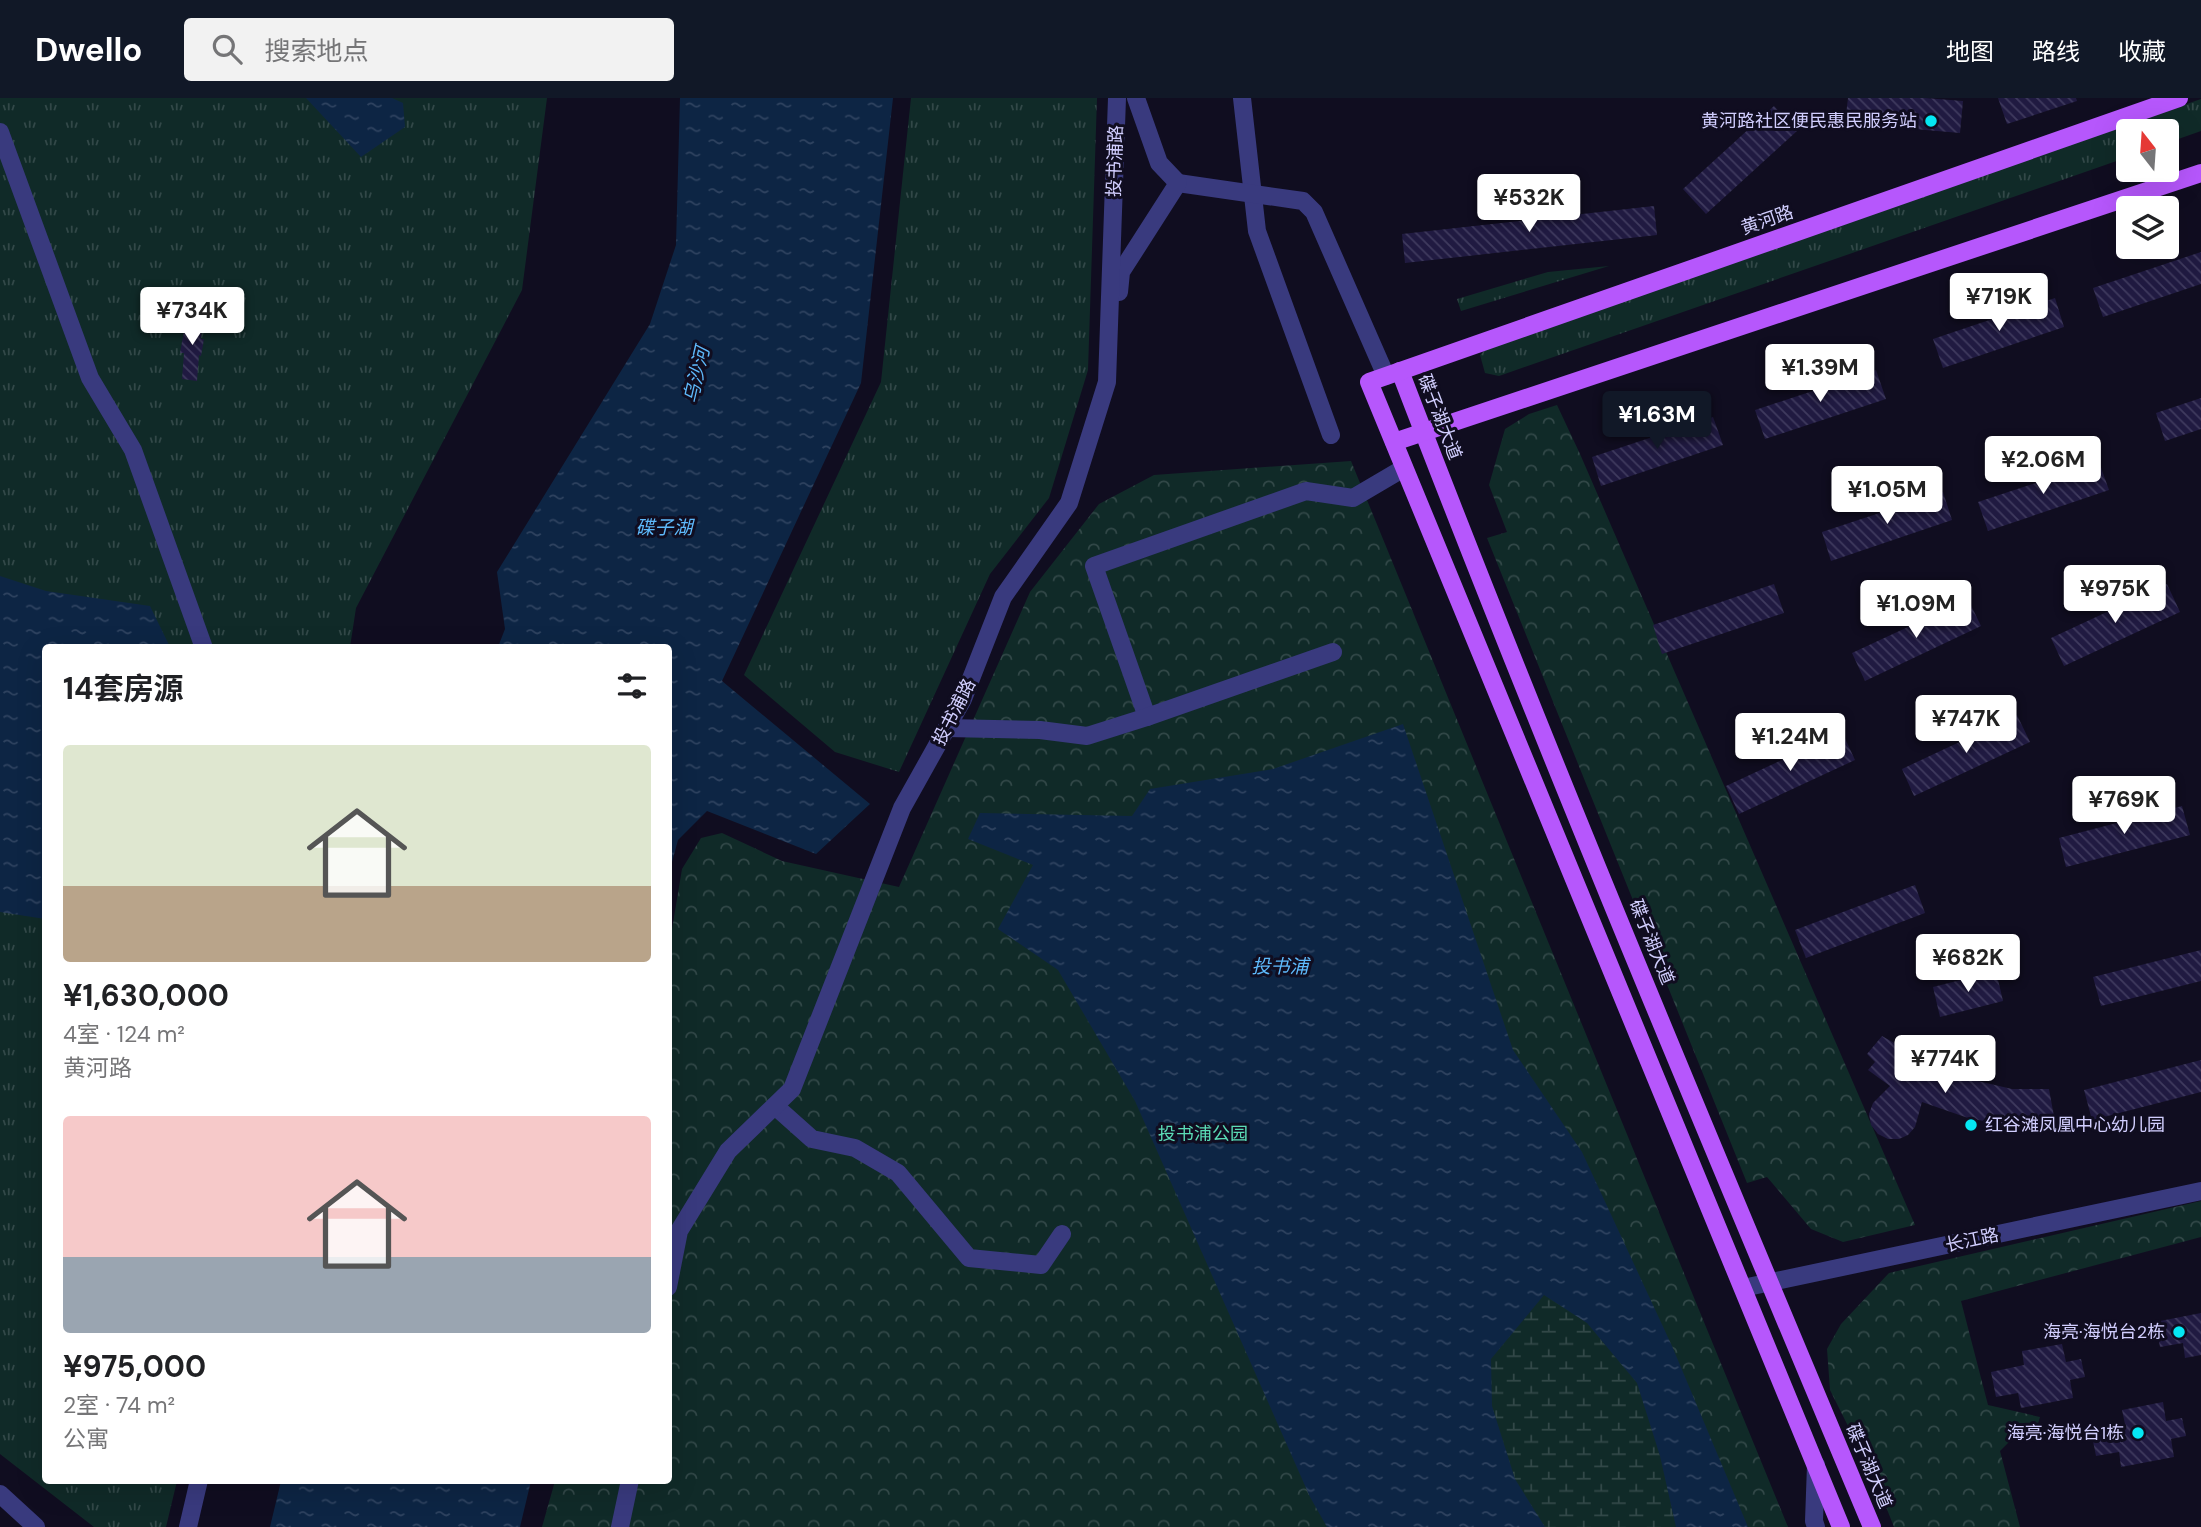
<!DOCTYPE html>
<html lang="zh">
<meta charset="utf-8">
<style>
:root{--surface:#fff;--page:#f2f2f2;--text:#202124;--muted:#757577;--accent:#111827}
body{margin:0;font-family:"DM Sans","Noto Sans SC",sans-serif;background:var(--page);color:var(--text);height:100vh;display:flex;flex-direction:column;font-size:26px;white-space:nowrap}
*{box-sizing:border-box;margin:0}
p{font-size:23px;color:var(--muted)}
.icon{flex:none;width:38px;height:38px;fill:none;stroke:currentColor;stroke-width:2;stroke-linecap:round;stroke-linejoin:round}
.map{position:relative;flex:1;overflow:hidden}
.details{position:absolute;left:42px;top:546px;width:630px;height:840px;display:flex;flex-direction:column;background:var(--surface);border-radius:7px;box-shadow:0 7px 28px #0002}
.details>*{flex:none}
.needle{width:46px;rotate:343deg}
.controls{position:absolute;left:2116px;top:21px;display:grid;gap:14px}
.controls a{display:grid;place-items:center;width:63px;height:63px;border-radius:7px;background:var(--surface);box-shadow:0 7px 28px #0002;font-size:35px}
.price{position:absolute;translate:-50% -60px;padding:0 16px;border-radius:7px;background:#fff;color:#222;font-size:23px;line-height:46px;filter:drop-shadow(0 2px 4px #0008)}
.price::after{content:'';position:absolute;left:50%;top:42px;width:21px;height:16px;margin-left:-10px;background:inherit;clip-path:polygon(0 0,100% 0,50% 100%)}
.price.on{background:var(--accent);color:#fff}
ul{padding:0;list-style:none}
li{display:grid;align-content:center;gap:14px;height:371px;padding:0 21px}
li span{display:grid;place-items:center;height:217px;border-radius:7px;color:#555}
li>.icon{margin-inline-start:auto}
span .icon{width:126px;height:126px;fill:#fffc;stroke-width:1}
li b{font-size:30px}
h2{display:flex;justify-content:space-between;align-items:center;height:84px;padding:0 21px;font-size:30px}
header{display:flex;align-items:center;gap:42px;box-sizing:border-box;height:98px;padding:0 35px;background:var(--accent);color:#fff}
header strong{font-size:33px}
nav{display:flex;gap:38px;margin-inline-start:auto;font-size:24px}
.search{width:490px;height:63px;background:var(--page);display:flex;align-items:center;gap:18px;box-sizing:border-box;padding:0 24px;border-radius:7px;color:var(--muted);font-size:26px}
.map>svg:first-child{display:block}
.grass{fill:url(#grass-tufts)}
.forest{fill:url(#forest-crowns)}
.wetland{fill:url(#wetland-marsh)}
.water{fill:url(#water-ripples)}
.building{fill:url(#building-back-hatch)}
.lines{fill:none;stroke-linecap:round;stroke-linejoin:round}
.minor{stroke:#393a7e;stroke-width:18}
.major{stroke:#b657fc;stroke-width:18}
.poi-dot{fill:#05e7f3;stroke:#100d20;stroke-width:2.5}
.labels{text-anchor:middle;stroke-width:6;stroke-linejoin:round;paint-order:stroke}
.poi-label{font-size:18px;fill:#d1cefe;stroke:#100d20;text-anchor:end}
.street-label{font-size:18px;fill:#d1cefe;stroke:#100d20}
.park-label{font-size:18px;fill:#5bdcb6;stroke:#100d20}
.water-label{font-size:19px;font-style:italic;fill:#5ebafc;stroke:#100d20}
</style>
<header>
<strong>Dwello</strong>
<div class="search"><svg class="icon" aria-label="search" viewBox="0 0 24 24"><circle cx="10" cy="10" r="6"/><path d="M15 15l6 6"/></svg>搜索地点</div>
<nav><a>地图</a><a>路线</a><a>收藏</a></nav>
</header>
<div class="map">
<svg width="2201" height="1429" viewBox="0 0 2201 1429">
<defs>
<pattern id="grass-tufts" width="24" height="20" patternUnits="userSpaceOnUse" patternTransform="scale(1.75)"><rect width="24" height="20" fill="#102a28"/><path d="M3 7l-1-3M5 7V3M7 7l1-3M15 17l-1-3M17 17v-4M19 17l1-3" fill="none" stroke="#324848"/></pattern>
<pattern id="forest-crowns" width="20" height="18" patternUnits="userSpaceOnUse" patternTransform="scale(1.75)"><rect width="20" height="18" fill="#102a28"/><path d="M2 6a3 3 0 1 1 6 0M12 15a3 3 0 1 1 6 0" fill="none" stroke="#324848"/></pattern>
<pattern id="wetland-marsh" width="20" height="14" patternUnits="userSpaceOnUse" patternTransform="scale(1.75)"><rect width="20" height="14" fill="#102a28"/><path d="M1 5h8M5 5V1M11 12h8M15 12V8" fill="none" stroke="#324848"/></pattern>
<pattern id="water-ripples" width="26" height="14" patternUnits="userSpaceOnUse" patternTransform="scale(1.75)"><rect width="26" height="14" fill="#0d2544"/><path d="M2 4q2-2 4 0t4 0M15 11q2-2 4 0t4 0" fill="none" stroke="#2f4360"/></pattern>
<pattern id="building-back-hatch" width="6" height="6" patternUnits="userSpaceOnUse" patternTransform="scale(1.75)"><rect width="6" height="6" fill="#201a41"/><path d="M-1 5l2 2M0 0l6 6M5-1l2 2" fill="none" stroke="#3f3a5e"/></pattern>
</defs>
<rect width="100%" height="100%" fill="#100d20"/>
<!-- grass -->
<g class="grass">
<polygon points="0,0 547,0 522,192 356,510 350,549 46,550 46,1382 177,1383 166,1429 94,1429 0,1356"/>
<polygon points="911,0 1097,0 1088,272 1049,400 990,476 899,674 835,654 744,577 881,284"/>
<polygon points="2201,1 2201,33 2167,45 2166,33 2128,33 2128,59 1499,278 1485,275 1480,257 1488,249"/>
<polygon points="1609,168 1461,213 1457,201 1548,174"/>
</g>
<!-- forest -->
<g class="forest">
<polygon points="1557,307 1580,356 1915,1127 1843,1144 1811,1131 1767,1079 1747,1085 1487,440 1507,434 1489,387 1505,331 1529,316"/>
<polygon points="1351,363 1788,1429 542,1429 555,1383 668,1382 669,849 682,771 701,740 722,735 782,763 899,789 1030,494 1099,406 1154,377"/>
<polygon points="2201,1103 2201,1139 1961,1203 1988,1307 2040,1319 2037,1329 2017,1336 2000,1353 2020,1429 1894,1429 1877,1386 1830,1292 1827,1251 1841,1226 1889,1175"/>
</g>
<!-- wetland -->
<polygon class="wetland" points="1544,1197 1587,1225 1637,1285 1660,1358 1676,1429 1545,1429 1515,1381 1492,1308 1491,1261"/>
<!-- water -->
<g class="water">
<polygon points="306,0 392,0 403,5 405,29 361,59"/>
<polygon points="680,0 893,0 861,285 722,583 870,706 816,756 707,713 678,742 669,775 668,550 498,549 505,531 497,474 650,226 676,147"/>
<polygon points="0,478 46,493 150,508 170,549 46,550 45,821 0,814"/>
<polygon points="1403,626 1513,952 1582,1054 1672,1248 1748,1429 1676,1429 1660,1358 1637,1285 1587,1225 1544,1197 1491,1261 1492,1308 1515,1381 1545,1429 1327,1429 1310,1399 1135,1003 1058,872 998,831 1033,767 968,741 980,715 1132,718 1150,691 1273,671"/>
<polygon points="281,1383 281,1382 531,1383 520,1429 270,1429"/>
</g>
<!-- building -->
<g class="building">
<polygon points="1848,0 1925,0 1963,3 1960,35 1845,25"/>
<polygon points="1998,0 2076,0 2077,3 2007,26"/>
<polygon points="1774,8 1797,33 1706,116 1683,91"/>
<polygon points="1654,108 1657,137 1405,165 1402,136"/>
<polygon points="2201,154 2201,186 2103,219 2093,190"/>
<polygon points="2055,200 2064,229 1943,270 1933,241"/>
<polygon points="187,216 203,218 201,241 204,241 201,258 199,257 197,283 182,281 184,255 180,255"/>
<polygon points="1876,272 1886,301 1765,341 1755,312"/>
<polygon points="2201,300 2201,331 2165,343 2156,315"/>
<polygon points="1713,319 1723,347 1601,388 1592,359"/>
<polygon points="2099,364 2109,392 1988,433 1978,404"/>
<polygon points="1943,394 1952,422 1831,463 1822,434"/>
<polygon points="1774,486 1784,515 1662,556 1653,527"/>
<polygon points="2167,486 2180,514 2064,568 2051,540"/>
<polygon points="1968,501 1981,528 1865,583 1852,555"/>
<polygon points="2017,617 2030,644 1914,698 1902,671"/>
<polygon points="1842,634 1855,662 1739,716 1726,688"/>
<polygon points="2182,708 2190,737 2066,769 2059,740"/>
<polygon points="1915,787 1925,815 1806,860 1795,832"/>
<polygon points="2201,852 2201,883 2101,908 2093,879"/>
<polygon points="1996,873 2003,903 1940,919 1933,889"/>
<polygon points="1882,938 1948,976 2012,991 2049,991 2055,1024 2024,1028 1999,1026 1968,1020 1922,1004 1915,1029 1908,1037 1899,1041 1888,1041 1878,1036 1871,1027 1869,1016 1873,1005 1890,988 1868,972 1875,964 1867,956"/>
<polygon points="2201,962 2201,994 2092,1022 2084,992"/>
<polygon points="2201,1215 2201,1257 2185,1260 2183,1245 2160,1249 2155,1224"/>
<polygon points="2062,1246 2066,1264 2081,1261 2085,1279 2070,1282 2073,1300 2021,1310 2018,1295 1996,1299 1991,1274 2024,1267 2022,1253"/>
<polygon points="2163,1304 2166,1323 2182,1320 2186,1338 2171,1341 2174,1359 2121,1369 2119,1354 2096,1358 2091,1333 2125,1326 2122,1312"/>
</g>
<g class="lines">
<!-- minor -->
<g class="minor">
<polyline points="1242,0 1257,133 1331,337"/>
<polyline points="0,34 90,280 133,352 204,550"/>
<polyline points="1178,85 1303,103 1314,114 1386,278"/>
<polyline points="1119,194 1121,174 1178,85 1159,65 1136,0"/>
<polyline points="1147,619 1094,468 1306,393 1353,400 1404,370"/>
<polyline points="947,630 1040,632 1087,638 1147,619 1333,554"/>
<polyline points="775,1008 812,1041 855,1050 898,1075 969,1160 1041,1167 1062,1136"/>
<polyline points="668,1189 679,1133 728,1053 792,991 902,710 963,601 1003,499 1069,405 1107,284 1117,0"/>
<polyline points="1743,1190 2201,1093"/>
<polyline points="1816,1367 1814,1423 1816,1429"/>
<polyline points="0,1396 36,1429"/>
<polyline points="188,1429 199,1382"/>
<polyline points="620,1429 630,1382"/>
</g>
<!-- major -->
<g class="major">
<path d="M1400,273C1549,662 1711,1045 1872,1429"/>
<polyline points="1394,344 2201,75"/>
<polyline points="1841,1429 1369,284 2179,0"/>
</g>
</g>
<!-- markers -->
<g class="poi-dot">
<circle cx="1931" cy="23" r="7"/>
<circle cx="1971" cy="1027" r="7"/>
<circle cx="2179" cy="1234" r="7"/>
<circle cx="2138" cy="1335" r="7"/>
</g>
<g class="labels">
<!-- poi labels -->
<g class="poi-label">
<text x="1917" y="29">黄河路社区便民惠民服务站</text>
<text x="1985" y="1033" text-anchor="start">红谷滩凤凰中心幼儿园</text>
<text x="2165" y="1240">海亮·海悦台2栋</text>
<text x="2124" y="1341">海亮·海悦台1栋</text>
</g>
<!-- street labels -->
<g class="street-label">
<text transform="translate(1115 63) rotate(-88)" y="6">投书浦路</text>
<text transform="translate(1767 122) rotate(-19)" y="6">黄河路</text>
<text transform="translate(1440 319) rotate(69)" y="6">碟子湖大道</text>
<text transform="translate(954 614) rotate(-63)" y="6">投书浦路</text>
<text transform="translate(1652 844) rotate(68)" y="6">碟子湖大道</text>
<text transform="translate(1972 1142) rotate(-12)" y="6">长江路</text>
<text transform="translate(1869 1368) rotate(67)" y="6">碟子湖大道</text>
</g>
<!-- park labels -->
<g class="park-label">
<text x="1203" y="1042">投书浦公园</text>
</g>
<!-- water labels -->
<g class="water-label">
<text transform="translate(696 277) rotate(-77)" y="7">乌沙河</text>
<text x="664" y="436">碟子湖</text>
<text x="1280" y="875">投书浦</text>
</g>
</g>
</svg>
<div class="controls">
<a><svg class="needle" viewBox="-14 -14 28 28"><path d="M0-13l5 13h-10z" fill="#e53935"/><path d="M0 13l5-13h-10z" fill="#757577"/></svg></a>
<a><svg class="icon" aria-label="layers" viewBox="0 0 24 24"><path d="M12 4l9 5-9 5-9-5zM3 14l9 5 9-5"/></svg></a>
</div>
<b class="price" style="left:1529px;top:136px">¥532K</b>
<b class="price" style="left:1999px;top:235px">¥719K</b>
<b class="price" style="left:192px;top:249px">¥734K</b>
<b class="price" style="left:1820px;top:306px">¥1.39M</b>
<b class="price on" style="left:1657px;top:353px">¥1.63M</b>
<b class="price" style="left:2043px;top:398px">¥2.06M</b>
<b class="price" style="left:1887px;top:428px">¥1.05M</b>
<b class="price" style="left:2115px;top:527px">¥975K</b>
<b class="price" style="left:1916px;top:542px">¥1.09M</b>
<b class="price" style="left:1966px;top:657px">¥747K</b>
<b class="price" style="left:1790px;top:675px">¥1.24M</b>
<b class="price" style="left:2124px;top:738px">¥769K</b>
<b class="price" style="left:1968px;top:896px">¥682K</b>
<b class="price" style="left:1945px;top:997px">¥774K</b>
<section class="details">
<h2>14套房源<svg class="icon" aria-label="filters" viewBox="0 0 24 24"><path d="M4 7h16M4 17h16"/><circle cx="9" cy="7" r="2"/><circle cx="15" cy="17" r="2"/></svg></h2>
<ul>
<li><span style="background:linear-gradient(#dfe7d0 65%,#b9a48a 0)"><svg class="icon" aria-label="home" viewBox="0 0 24 24"><path d="M3 11l9-7 9 7M6 9v11h12V9"/></svg></span><div><b>¥1,630,000</b><p>4室 · 124 m²</p><p>黄河路</p></div></li>
<li><span style="background:linear-gradient(#f6c9c9 65%,#9aa5b1 0)"><svg class="icon" aria-label="home" viewBox="0 0 24 24"><path d="M3 11l9-7 9 7M6 9v11h12V9"/></svg></span><div><b>¥975,000</b><p>2室 · 74 m²</p><p>公寓</p></div></li>
</ul>
</section>
</div>
